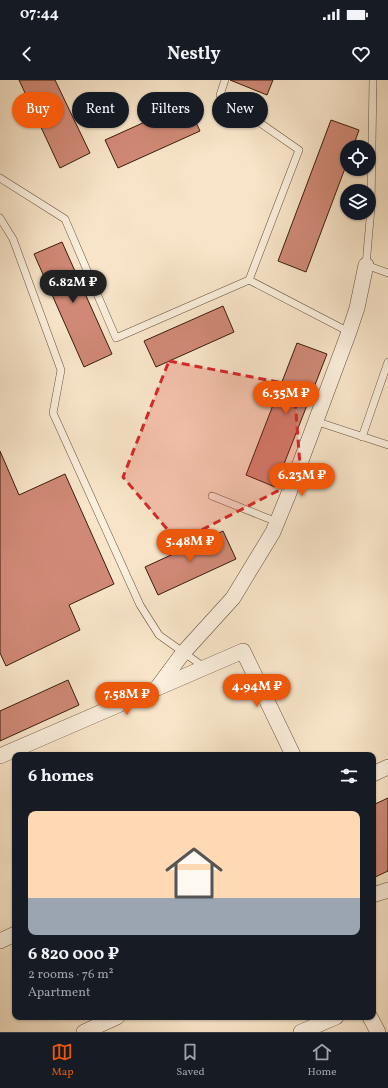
<!DOCTYPE html>
<meta charset="utf-8">
<style>
:root{--surface:#171b24;--page:#20242c;--text:#f1f3f6;--muted:#9ea1a6;--line:#363941;--accent:#ea580c}
body{margin:0;font-family:Vollkorn,serif;background:var(--page);color:var(--text);height:100vh;display:flex;flex-direction:column;font-size:15px;white-space:nowrap}
*{box-sizing:border-box;margin:0}
p{font-size:13px;color:var(--muted)}
.icon{flex:none;width:22px;height:22px;fill:none;stroke:currentColor;stroke-width:2;stroke-linecap:round;stroke-linejoin:round}
.map{position:relative;flex:1;overflow:hidden}
.panel{position:absolute;left:12px;top:672px;width:364px;height:268px;display:flex;flex-direction:column;background:var(--surface);border-radius:8px;box-shadow:0 1px 3px #0004}
.panel>*{flex:none}
.hud{position:absolute;left:12px;top:12px;width:364px;height:36px;display:flex;gap:8px}
.buttons{position:absolute;left:340px;top:60px;display:grid;gap:8px}
.buttons a{display:grid;place-items:center;width:36px;height:36px;border-radius:50%;background:var(--surface);box-shadow:0 1px 3px #0004;font-size:20px}
.price{position:absolute;translate:-50% -34px;padding:0 9px;border-radius:14px;background:var(--accent);color:#fff;font-size:13px;line-height:26px;filter:drop-shadow(0 1px 2px #0008)}
.price::after{content:'';position:absolute;left:50%;top:24px;width:12px;height:9px;margin-left:-6px;background:inherit;clip-path:polygon(0 0,100% 0,50% 100%)}
.price.active{background:#222;color:#fff}
ul{padding:0;list-style:none}
li{display:grid;align-content:center;gap:8px;height:212px;padding:0 16px}
li span{display:grid;place-items:center;height:124px;border-radius:8px;color:#555}
li>.icon{margin-inline-start:auto}
span .icon{width:72px;height:72px;fill:#fffc;stroke-width:1}
li b{font-size:17px}
h2{display:flex;justify-content:space-between;align-items:center;height:48px;padding:0 16px;font-size:17px}
.pill{padding:0 14px;border-radius:18px;background:var(--surface);box-shadow:0 1px 3px #0004;font-size:14px;line-height:36px}
.pill.active{background:var(--accent);color:#fff}
.status{display:flex;justify-content:space-between;align-items:center;height:28px;padding:0 20px;background:var(--surface);direction:ltr}
.status svg{height:11px;fill:currentColor}
header{display:flex;justify-content:space-between;align-items:center;height:52px;padding:0 16px;background:var(--surface);font-size:18px;font-weight:700}
.menu{display:flex;justify-content:space-around;align-items:center;height:56px;border-top:1px solid var(--line);background:var(--surface);font-size:11px;color:var(--muted)}
.menu a{display:grid;justify-items:center;gap:2px}
.menu .active{color:var(--accent)}
.map>svg:first-child{display:block}
.building{fill:#d08976;stroke:#391c0b}
.lines{fill:none;stroke-linecap:round;stroke-linejoin:round}
.service-casing{stroke:#694e3a;stroke-width:8}
.minor-casing{stroke:#694e3a;stroke-width:16}
.service{stroke:#faeedc;stroke-width:7}
.minor{stroke:#faeedc;stroke-width:15}
.marked{fill:#d62828;fill-opacity:0.2;stroke:#d62828;stroke-width:3;stroke-dasharray:8 5;stroke-linejoin:round}
</style>
<div class="status"><b>07:44</b><svg viewBox="0 0 49 12"><path d="M0 12V9h3v3zM5 12V6h3v6zM10 12V3h3v9zM15 12V0h3v12zM26 1h20v11H26zM47 4h2v5h-2z"/></svg></div>
<header><svg class="icon" aria-label="back" viewBox="0 0 24 24"><path d="M15 5l-7 7 7 7"/></svg>Nestly<svg class="icon" aria-label="heart" viewBox="0 0 24 24"><path d="M12 20l-8-8c-3-5 5-10 8-4 3-6 11-1 8 4z"/></svg></header>
<div class="map">
<svg width="388" height="952" viewBox="0 0 388 952">
<rect width="100%" height="100%" fill="#f8e5c9"/>
<filter id="stains"><feTurbulence type="fractalNoise" baseFrequency=".005" numOctaves="4"/><feColorMatrix values="0 0 0 0 .2 0 0 0 0 .09 0 0 0 0 .02 0 0 0 .5 -.17"/></filter>
<radialGradient id="worn" r=".72"><stop offset=".6" stop-color="#630" stop-opacity="0"/><stop offset="1" stop-color="#630" stop-opacity=".3"/></radialGradient>
<!-- building -->
<g class="building">
<polygon points="19,0 55,0 90,73 60,88"/>
<polygon points="230,0 273,0 267,15"/>
<polygon points="187,23 200,51 118,88 105,60"/>
<polygon points="331,40 359,50 353,67 347,67 347,83 306,192 278,181"/>
<polygon points="62,162 112,274 84,287 34,174"/>
<polygon points="223,226 234,252 156,287 144,261"/>
<polygon points="297,263 327,274 275,407 246,395"/>
<polygon points="0,371 19,415 65,394 114,504 69,525 80,550 6,586 0,573"/>
<polygon points="223,451 236,479 158,515 145,487"/>
<polygon points="68,600 79,625 0,661 0,631"/>
<polygon points="388,718 388,791 373,798 373,725"/>
</g>
<g class="lines">
<defs>
<g id="service">
<polyline points="225,0 220,15 299,70 249,200 349,252"/>
<polyline points="373,0 371,128 366,185 388,193"/>
<polyline points="0,98 65,139 116,258 249,200"/>
<polyline points="0,138 13,159 61,290 53,333 140,525 159,555 204,587"/>
<polyline points="315,341 388,365"/>
<polyline points="362,357 388,282"/>
<polyline points="212,416 277,442"/>
</g>
<g id="minor">
<polyline points="157,608 183,573 233,518 273,452 289,413 349,252 357,228 366,185"/>
<polyline points="0,676 243,571 293,675"/>
<polyline points="373,694 388,687"/>
<polyline points="373,815 388,810"/>
<polyline points="0,861 15,854"/>
<polyline points="370,937 378,952"/>
<polyline points="84,952 117,937"/>
<polyline points="301,952 336,937"/>
</g>
</defs>
<!-- service casing -->
<use href="#service" class="service-casing"/>
<!-- minor casing -->
<use href="#minor" class="minor-casing"/>
<!-- service -->
<use href="#service" class="service"/>
<!-- minor -->
<use href="#minor" class="minor"/>
</g>
<!-- marked area -->
<path class="marked" d="M169,281L294,305L301,399L178,462L123,397Z"/>
<rect width="100%" height="100%" filter="url(#stains)"/>
<rect width="100%" height="100%" fill="url(#worn)"/>
</svg>
<div class="buttons">
<a><svg class="icon" aria-label="locate" viewBox="0 0 24 24"><circle cx="12" cy="12" r="6"/><path d="M12 2v4M12 18v4M2 12h4M18 12h4"/></svg></a>
<a><svg class="icon" aria-label="layers" viewBox="0 0 24 24"><path d="M12 4l9 5-9 5-9-5zM3 14l9 5 9-5"/></svg></a>
</div>
<b class="price active" style="left:73px;top:224px">6.82M ₽</b>
<b class="price" style="left:286px;top:335px">6.35M ₽</b>
<b class="price" style="left:302px;top:417px">6.23M ₽</b>
<b class="price" style="left:190px;top:483px">5.48M ₽</b>
<b class="price" style="left:257px;top:628px">4.94M ₽</b>
<b class="price" style="left:127px;top:636px">7.58M ₽</b>
<div class="hud">
<a class="pill active">Buy</a>
<a class="pill">Rent</a>
<a class="pill">Filters</a>
<a class="pill">New</a>
</div>
<section class="panel">
<h2>6 homes<svg class="icon" aria-label="filters" viewBox="0 0 24 24"><path d="M4 7h16M4 17h16"/><circle cx="9" cy="7" r="2"/><circle cx="15" cy="17" r="2"/></svg></h2>
<ul>
<li><span style="background:linear-gradient(#ffd9b3 70%,#9aa5b1 0)"><svg class="icon" aria-label="home" viewBox="0 0 24 24"><path d="M3 11l9-7 9 7M6 9v11h12V9"/></svg></span><div><b>6 820 000 ₽</b><p>2 rooms · 76 m²</p><p>Apartment</p></div></li>
</ul>
</section>
</div>
<nav class="menu">
<a class="active"><svg class="icon" aria-label="map" viewBox="0 0 24 24"><path d="M3 6l6-2 6 2 6-2v14l-6 2-6-2-6 2zM9 4v14M15 6v14"/></svg>Map</a>
<a><svg class="icon" aria-label="saved" viewBox="0 0 24 24"><path d="M7 4h10v16l-5-4-5 4z"/></svg>Saved</a>
<a><svg class="icon" aria-label="home" viewBox="0 0 24 24"><path d="M3 11l9-7 9 7M6 9v11h12V9"/></svg>Home</a>
</nav>
